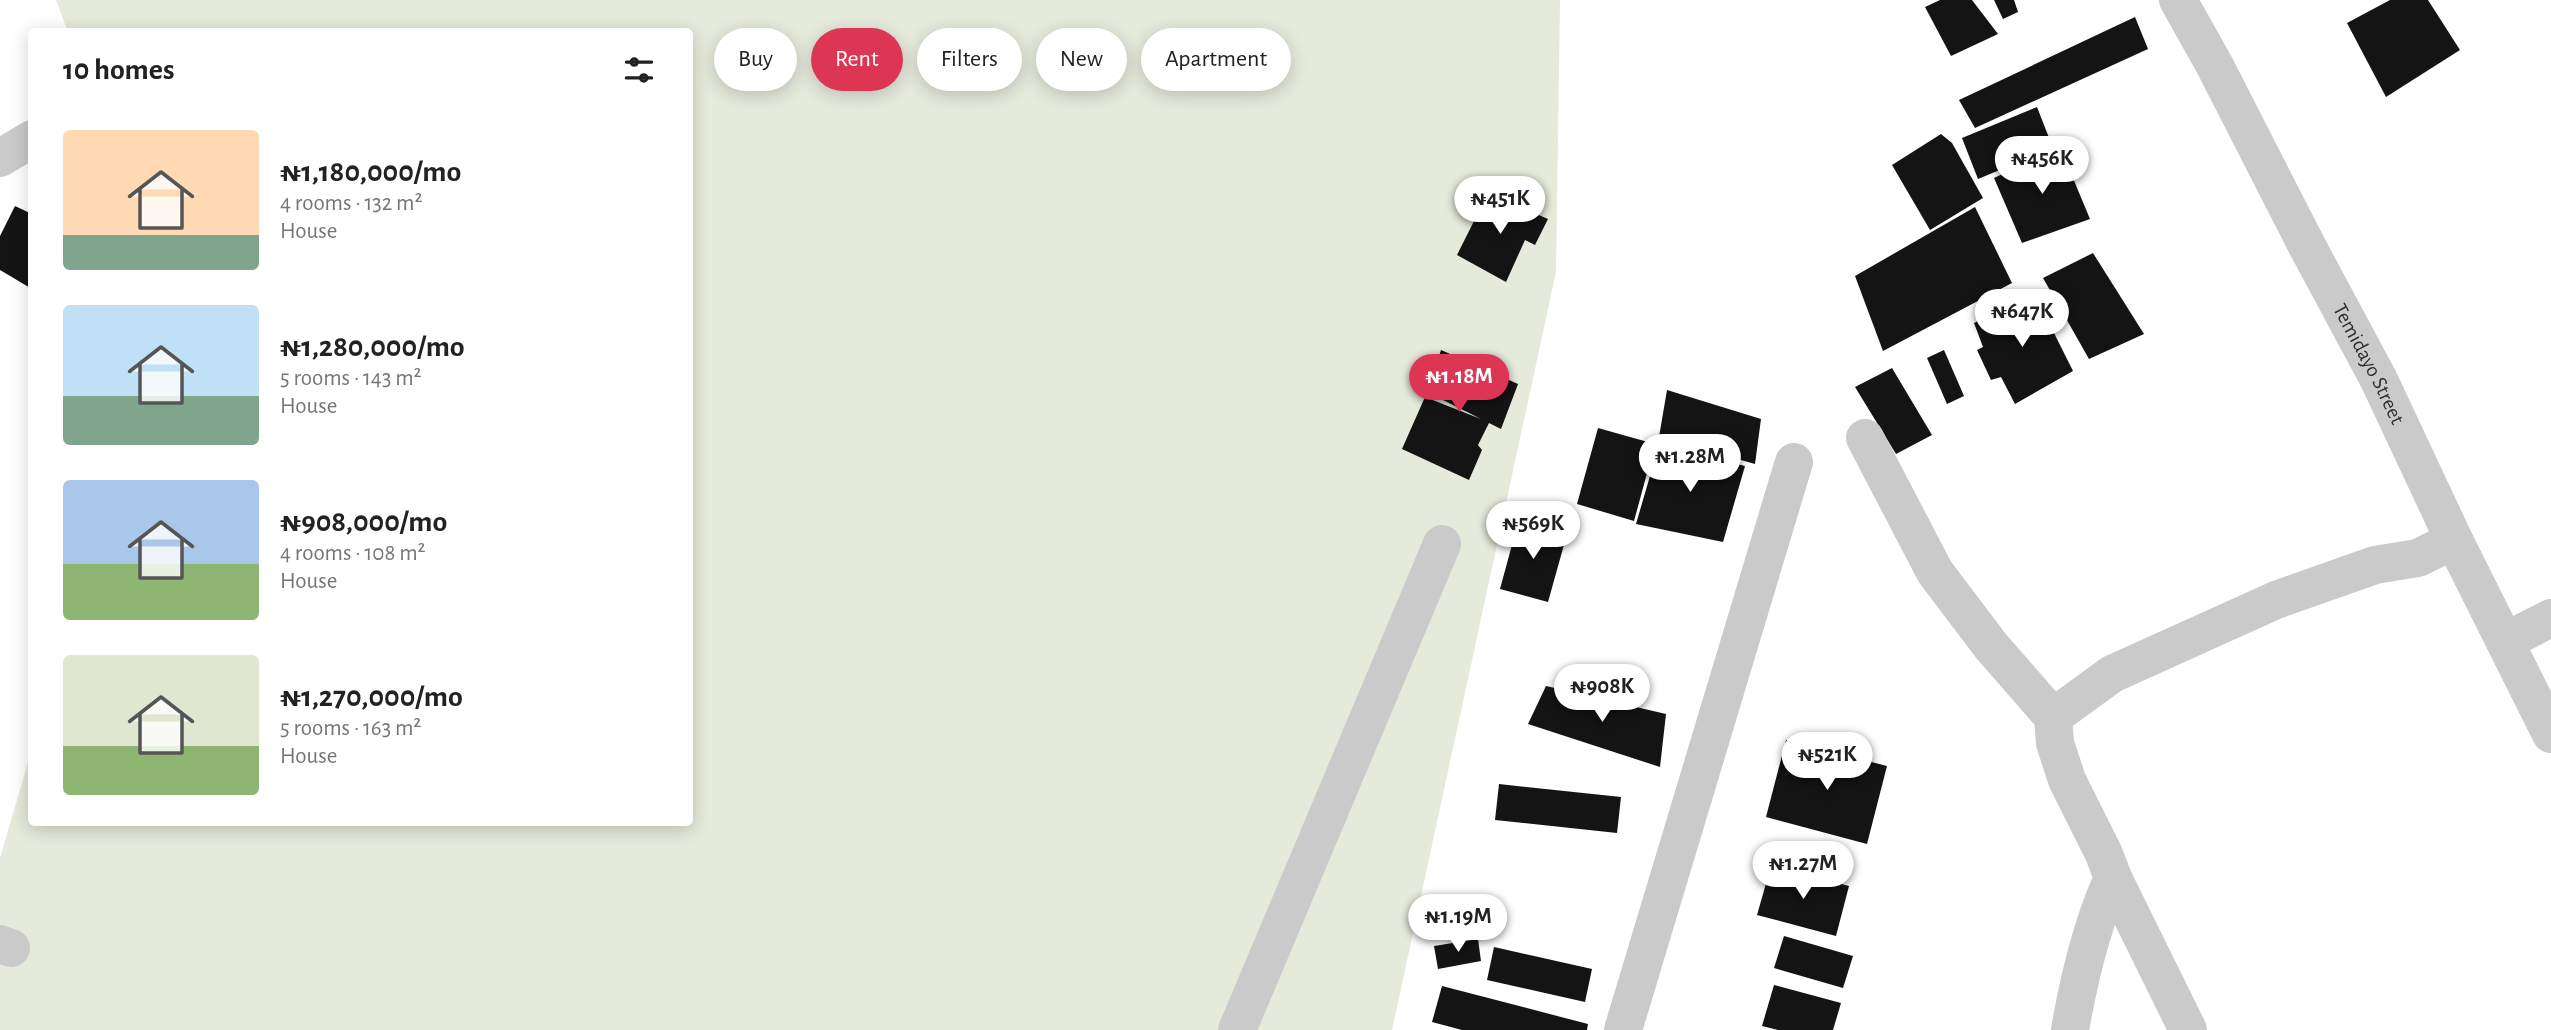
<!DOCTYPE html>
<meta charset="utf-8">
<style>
:root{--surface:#fff;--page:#f6f6f6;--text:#222;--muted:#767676;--accent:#dd3655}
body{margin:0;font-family:"Alegreya Sans",sans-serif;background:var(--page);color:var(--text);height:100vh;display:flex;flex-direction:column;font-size:26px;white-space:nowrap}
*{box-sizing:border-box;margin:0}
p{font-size:23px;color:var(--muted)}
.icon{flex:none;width:38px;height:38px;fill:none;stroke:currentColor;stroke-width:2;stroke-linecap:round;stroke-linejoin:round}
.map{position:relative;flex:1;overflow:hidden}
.sheet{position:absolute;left:28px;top:28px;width:665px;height:798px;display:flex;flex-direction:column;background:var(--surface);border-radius:7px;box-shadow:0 4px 18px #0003}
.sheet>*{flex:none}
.hud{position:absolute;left:714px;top:28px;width:665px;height:63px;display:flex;gap:14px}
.price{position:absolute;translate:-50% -60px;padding:0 16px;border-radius:24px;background:#fff;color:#222;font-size:23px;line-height:46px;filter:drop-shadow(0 2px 4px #0008)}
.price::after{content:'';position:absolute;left:50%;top:42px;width:21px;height:16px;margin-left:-10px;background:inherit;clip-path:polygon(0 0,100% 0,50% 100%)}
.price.on{background:var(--accent);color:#fff}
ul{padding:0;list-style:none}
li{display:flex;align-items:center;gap:21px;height:175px;padding:0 35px}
li span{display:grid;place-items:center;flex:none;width:196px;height:140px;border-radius:7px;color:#555}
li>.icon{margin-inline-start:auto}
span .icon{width:84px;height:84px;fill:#fffc;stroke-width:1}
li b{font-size:30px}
h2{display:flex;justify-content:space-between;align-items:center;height:84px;padding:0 35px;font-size:30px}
.chip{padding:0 24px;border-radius:32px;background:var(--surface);box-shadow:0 4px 18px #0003;font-size:24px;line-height:63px}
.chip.on{background:var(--accent);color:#fff}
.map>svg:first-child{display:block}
.green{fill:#e5eadb}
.building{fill:#141414}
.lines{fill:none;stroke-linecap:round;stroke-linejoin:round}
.street{stroke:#cacaca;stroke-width:38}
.labels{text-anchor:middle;stroke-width:7;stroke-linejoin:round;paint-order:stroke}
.street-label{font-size:21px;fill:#2d2d2d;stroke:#fff}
</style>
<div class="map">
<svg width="2551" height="1030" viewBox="0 0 2551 1030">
<rect width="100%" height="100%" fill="#fff"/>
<!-- green -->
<polygon class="green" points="56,0 1560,0 1556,272 1392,1030 0,1030 0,858 31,752 32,822 690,822 690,32 68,32"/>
<!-- building -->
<g class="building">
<polygon points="1940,0 1972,0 1998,34 1951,56 1925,7"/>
<polygon points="1994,0 2014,0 2018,12 2003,19"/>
<polygon points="2390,0 2428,0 2460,50 2386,97 2347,23"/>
<polygon points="2135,17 2148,49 1975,128 1959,100"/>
<polygon points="2037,107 2053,148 1978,179 1962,138"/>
<polygon points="1941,134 1952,143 1983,198 1930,230 1892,165"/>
<polygon points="2060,147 2090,219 2022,243 1994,178"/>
<polygon points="1488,193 1548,219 1535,245 1525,240 1506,282 1457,255"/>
<polygon points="15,206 32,214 32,289 0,270 0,236"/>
<polygon points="1975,207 2012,283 1883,351 1855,276"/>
<polygon points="2093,253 2144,334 2089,359 2043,278"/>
<polygon points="2034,293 2073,371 2015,404 2001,377 1991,380 1977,350 1983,347 1974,323"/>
<polygon points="1441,350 1518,384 1501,429 1489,423 1478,445 1482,450 1469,480 1402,449 1425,397 1481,419 1427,392"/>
<polygon points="1944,350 1964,396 1947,404 1927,358"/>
<polygon points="1892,368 1932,435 1896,454 1855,387"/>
<polygon points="1667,390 1761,419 1755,464 1659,437"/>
<polygon points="1598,428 1655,444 1634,521 1577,504"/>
<polygon points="1659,445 1745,466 1723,542 1636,524"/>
<polygon points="1519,519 1567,534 1548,602 1500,589"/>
<polygon points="1546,686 1666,714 1660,767 1528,724"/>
<polygon points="1786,740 1887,766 1867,844 1766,817"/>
<polygon points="1499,784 1621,797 1617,833 1495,820"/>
<polygon points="1771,866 1849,886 1836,936 1757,915"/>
<polygon points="1784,936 1853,956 1843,988 1774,968"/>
<polygon points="1478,939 1481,961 1438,969 1434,946"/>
<polygon points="1494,947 1592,969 1585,1002 1487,980"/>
<polygon points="1774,985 1841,1003 1833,1030 1778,1030 1762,1026"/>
<polygon points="1442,986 1588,1024 1587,1030 1462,1030 1432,1022"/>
</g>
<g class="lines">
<!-- street -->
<g class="street">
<path id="s1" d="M2178,0L2215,66L2306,244L2379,380L2454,540L2551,734"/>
<polyline points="0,158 32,139"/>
<path d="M1865,438L1935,572L1991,646L2053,717L2055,743L2067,780L2104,854L2113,878C2091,926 2079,978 2070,1030"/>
<polyline points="2506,641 2551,618"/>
<polyline points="2053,717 2112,674 2276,600 2375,565 2418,558 2454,540"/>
<polyline points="2113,878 2188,1030"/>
<polyline points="0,944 11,948"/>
<polyline points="1237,1030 1442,544"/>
<polyline points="1623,1030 1794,462"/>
</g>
</g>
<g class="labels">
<!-- street labels -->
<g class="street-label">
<text dy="7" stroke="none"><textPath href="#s1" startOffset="411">Temidayo Street</textPath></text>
</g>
</g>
</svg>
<b class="price" style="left:2042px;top:196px">₦456K</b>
<b class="price" style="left:1500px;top:236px">₦451K</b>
<b class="price" style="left:2022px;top:349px">₦647K</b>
<b class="price on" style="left:1459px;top:414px">₦1.18M</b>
<b class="price" style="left:1690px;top:494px">₦1.28M</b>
<b class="price" style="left:1533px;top:561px">₦569K</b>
<b class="price" style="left:1602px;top:724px">₦908K</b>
<b class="price" style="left:1827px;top:792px">₦521K</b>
<b class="price" style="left:1803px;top:901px">₦1.27M</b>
<b class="price" style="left:1458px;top:954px">₦1.19M</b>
<div class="hud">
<a class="chip">Buy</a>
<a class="chip on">Rent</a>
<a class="chip">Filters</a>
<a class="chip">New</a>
<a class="chip">Apartment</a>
</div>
<section class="sheet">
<h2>10 homes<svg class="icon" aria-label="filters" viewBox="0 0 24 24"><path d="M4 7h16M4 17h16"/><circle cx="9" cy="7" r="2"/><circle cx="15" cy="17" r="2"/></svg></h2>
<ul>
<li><span style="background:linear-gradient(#ffd9b3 75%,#7fa58c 0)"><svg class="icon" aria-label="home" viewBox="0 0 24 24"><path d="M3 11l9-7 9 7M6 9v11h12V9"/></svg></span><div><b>₦1,180,000/mo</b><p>4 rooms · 132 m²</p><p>House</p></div></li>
<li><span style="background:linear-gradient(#bfe0f5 65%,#7fa58c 0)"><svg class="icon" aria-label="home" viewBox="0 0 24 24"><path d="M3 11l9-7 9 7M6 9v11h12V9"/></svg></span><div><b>₦1,280,000/mo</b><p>5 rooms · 143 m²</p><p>House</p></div></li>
<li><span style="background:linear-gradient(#a9c7e8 60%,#8fb573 0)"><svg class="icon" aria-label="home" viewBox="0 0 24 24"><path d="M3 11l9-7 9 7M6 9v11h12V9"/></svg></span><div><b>₦908,000/mo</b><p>4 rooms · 108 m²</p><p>House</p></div></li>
<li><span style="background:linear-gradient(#dfe7d0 65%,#8fb573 0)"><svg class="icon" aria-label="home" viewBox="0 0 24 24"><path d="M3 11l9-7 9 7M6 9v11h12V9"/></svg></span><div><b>₦1,270,000/mo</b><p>5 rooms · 163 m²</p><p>House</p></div></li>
</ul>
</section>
</div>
